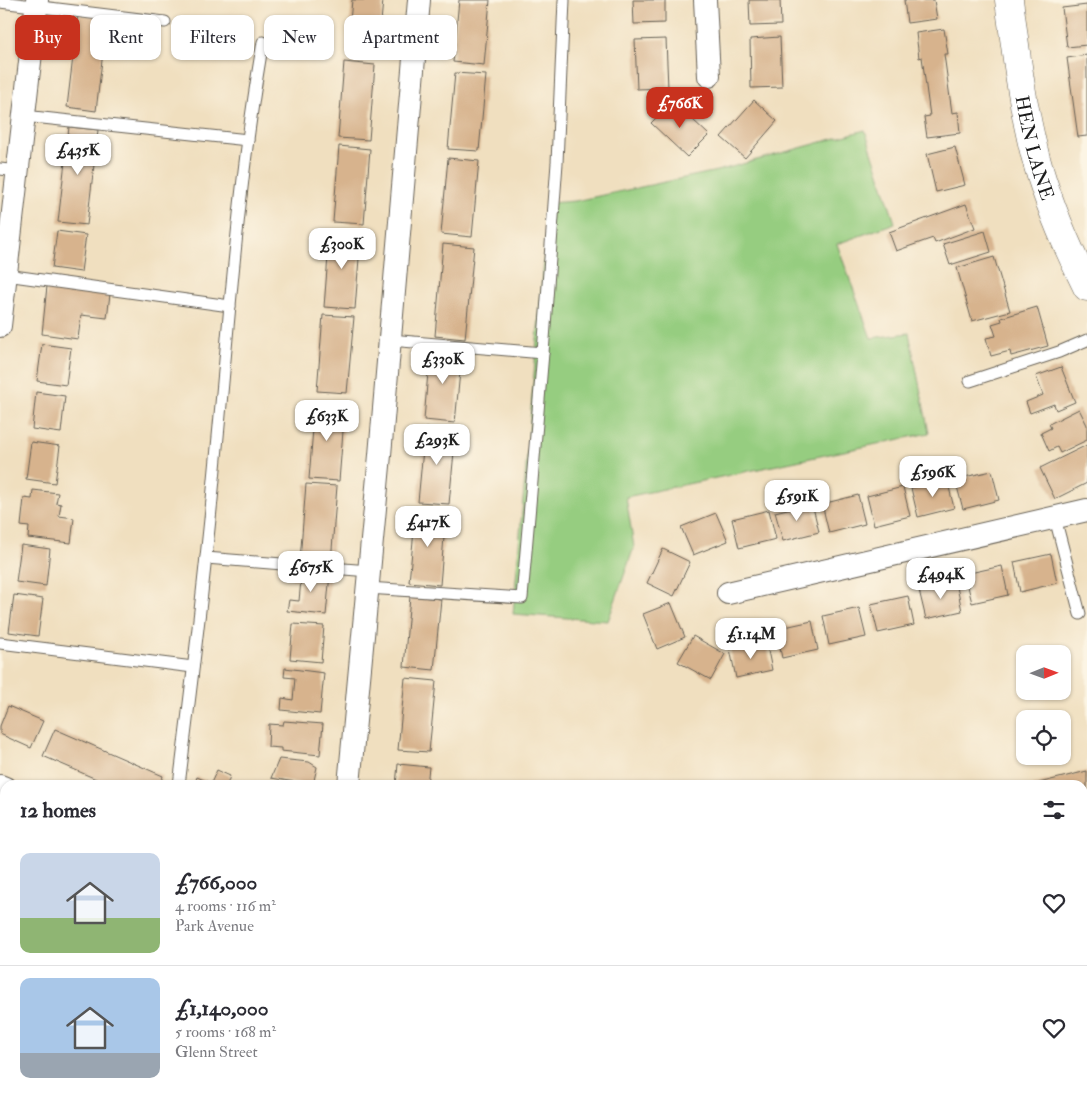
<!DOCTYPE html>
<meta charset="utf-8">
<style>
:root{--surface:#fff;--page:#f7f7f7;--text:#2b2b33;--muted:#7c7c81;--line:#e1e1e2;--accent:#c8321e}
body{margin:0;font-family:"IM FELL Double Pica",serif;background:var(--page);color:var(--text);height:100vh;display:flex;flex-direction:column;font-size:19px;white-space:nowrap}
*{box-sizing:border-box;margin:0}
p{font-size:16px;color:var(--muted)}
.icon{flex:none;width:28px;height:28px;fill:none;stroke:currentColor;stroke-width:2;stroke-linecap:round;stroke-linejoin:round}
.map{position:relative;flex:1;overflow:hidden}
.side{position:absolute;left:0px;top:780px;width:1088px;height:320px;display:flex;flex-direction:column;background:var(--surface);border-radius:15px 15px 0 0;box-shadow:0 1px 4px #0004}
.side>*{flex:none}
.top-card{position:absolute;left:15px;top:15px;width:500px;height:45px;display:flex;gap:10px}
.needle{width:32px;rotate:89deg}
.tools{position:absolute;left:1016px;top:645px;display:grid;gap:10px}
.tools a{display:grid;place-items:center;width:55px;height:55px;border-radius:10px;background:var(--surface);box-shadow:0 1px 4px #0004;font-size:25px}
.price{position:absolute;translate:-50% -42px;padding:0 11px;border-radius:10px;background:#fff;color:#222;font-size:16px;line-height:32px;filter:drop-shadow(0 1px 2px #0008)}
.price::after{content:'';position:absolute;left:50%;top:30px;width:15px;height:11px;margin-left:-8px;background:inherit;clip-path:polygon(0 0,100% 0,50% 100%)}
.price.current{background:var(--accent);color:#fff}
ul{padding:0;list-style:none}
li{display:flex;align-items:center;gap:15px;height:125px;padding:0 20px}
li+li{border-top:1px solid var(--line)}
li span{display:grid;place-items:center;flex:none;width:140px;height:100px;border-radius:10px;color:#555}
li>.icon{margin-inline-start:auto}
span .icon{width:60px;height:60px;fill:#fffc;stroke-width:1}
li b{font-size:21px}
h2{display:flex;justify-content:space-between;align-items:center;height:60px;padding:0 20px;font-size:21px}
.pill{padding:0 18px;border-radius:10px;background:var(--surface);box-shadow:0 1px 4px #0004;font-size:18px;line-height:45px}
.pill.current{background:var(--accent);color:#fff}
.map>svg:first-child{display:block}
.green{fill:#96cd80;stroke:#59744e}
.building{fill:#d7b38d}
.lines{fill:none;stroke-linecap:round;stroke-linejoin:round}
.service-casing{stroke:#666055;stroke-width:13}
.minor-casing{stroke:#666055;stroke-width:24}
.tertiary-casing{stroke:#666055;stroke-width:29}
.service{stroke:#fff;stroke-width:11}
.minor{stroke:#fff;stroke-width:22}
.tertiary{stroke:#fff;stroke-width:28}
.labels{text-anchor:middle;stroke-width:5;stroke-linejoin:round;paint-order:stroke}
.street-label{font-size:19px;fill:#1c1c1c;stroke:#fcf5e5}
</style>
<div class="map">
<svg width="1087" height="1100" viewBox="0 0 1087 1100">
<rect width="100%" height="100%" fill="#fcf5e5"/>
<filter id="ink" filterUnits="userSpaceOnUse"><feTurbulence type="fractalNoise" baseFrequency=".02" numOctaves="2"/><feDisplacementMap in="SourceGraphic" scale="10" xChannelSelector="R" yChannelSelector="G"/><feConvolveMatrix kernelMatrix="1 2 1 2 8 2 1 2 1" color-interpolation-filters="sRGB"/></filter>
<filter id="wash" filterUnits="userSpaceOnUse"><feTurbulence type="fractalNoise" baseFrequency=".0096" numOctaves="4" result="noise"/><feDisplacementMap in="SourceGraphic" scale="20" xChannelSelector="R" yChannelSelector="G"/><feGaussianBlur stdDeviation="1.12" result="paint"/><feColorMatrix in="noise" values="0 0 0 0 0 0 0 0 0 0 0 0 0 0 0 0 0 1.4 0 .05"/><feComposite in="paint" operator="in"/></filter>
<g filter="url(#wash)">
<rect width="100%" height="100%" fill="#f0dfbf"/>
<!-- green -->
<polygon class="green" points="865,130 895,223 837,244 871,338 909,333 929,433 626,497 634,547 608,621 513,614 549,203 575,201 717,171"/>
<g id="blocks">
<!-- building -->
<g class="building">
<polygon points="352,0 383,0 378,55 347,53"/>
<polygon points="459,0 490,0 484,65 453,62"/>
<polygon points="633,0 665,0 665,23 634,24"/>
<polygon points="749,0 780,0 781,25 750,26"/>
<polygon points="904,0 934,0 937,19 907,23"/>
<polygon points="1087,5 1087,45 1067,47 1062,8"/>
<polygon points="78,15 107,18 96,111 67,107"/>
<polygon points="944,29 948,54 944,54 952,113 958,112 960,133 927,137 924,117 930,116 922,57 919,58 916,33"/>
<polygon points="780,37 782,87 751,88 750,39"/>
<polygon points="666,39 668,88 637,89 635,40"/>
<polygon points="1087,55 1087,136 1078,137 1067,58"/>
<polygon points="344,62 375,65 369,140 338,138"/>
<polygon points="455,73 486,75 479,151 448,149"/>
<polygon points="754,100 777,121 745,158 721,137"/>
<polygon points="673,101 709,135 687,157 651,123"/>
<polygon points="69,127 98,130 87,225 58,222"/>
<polygon points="339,146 370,149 364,224 333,222"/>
<polygon points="955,147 965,185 936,192 927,154"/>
<polygon points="448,158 479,161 472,237 441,234"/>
<polygon points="966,204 975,228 935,243 933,238 896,251 889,232"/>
<polygon points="57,231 86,235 81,272 52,268"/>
<polygon points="330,231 361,233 355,309 324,307"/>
<polygon points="985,231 991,252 950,265 943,244"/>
<polygon points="443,244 474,247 465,339 435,336"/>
<polygon points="994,257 1010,311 972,321 957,268"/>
<polygon points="47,286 110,294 107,318 81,315 78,339 42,334"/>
<polygon points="1037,307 1048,346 1011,356 1010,351 991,356 986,338 996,336 992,324 1002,321 1001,318"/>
<polygon points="323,315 354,317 347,393 317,391"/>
<polygon points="42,344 71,348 66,385 37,381"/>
<polygon points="430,348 462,351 455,423 424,420"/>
<polygon points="1061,367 1075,402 1056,410 1054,404 1030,413 1026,402 1043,395 1036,376"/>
<polygon points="36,392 65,396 61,433 32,429"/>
<polygon points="315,403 345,406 339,481 309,479"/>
<polygon points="1079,409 1087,425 1087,440 1060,453 1057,447 1049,451 1041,433 1051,428 1049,424"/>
<polygon points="425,428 456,431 449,504 418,502"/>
<polygon points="31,442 60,446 55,483 26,479"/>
<polygon points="1087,445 1087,483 1055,499 1040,468"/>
<polygon points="992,471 999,500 963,509 955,479"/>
<polygon points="947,479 954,508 918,517 911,488"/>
<polygon points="306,484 337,486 331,562 300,560"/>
<polygon points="903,487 910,516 874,525 867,496"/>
<polygon points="33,490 58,493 56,503 61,504 59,516 74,518 71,543 28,538 29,527 21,526 24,498 32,499"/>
<polygon points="858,495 865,524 829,533 822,504"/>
<polygon points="812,503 819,532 783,541 775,512"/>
<polygon points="416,510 446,513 440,585 409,582"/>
<polygon points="769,510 776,539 739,548 732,519"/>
<polygon points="716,513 728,541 693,555 681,527"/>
<polygon points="21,545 50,549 46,586 16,582"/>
<polygon points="663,549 690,562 674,596 647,583"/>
<polygon points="1051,554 1057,583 1020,592 1014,562"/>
<polygon points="1002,566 1008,595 972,603 965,574"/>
<polygon points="292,570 330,574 326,615 287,611 289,600 299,601 301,580 291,579"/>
<polygon points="956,582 962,611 926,619 919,590"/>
<polygon points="14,595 43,599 38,636 9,632"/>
<polygon points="410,596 441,599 434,670 404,667"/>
<polygon points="908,596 914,625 878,633 871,604"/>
<polygon points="671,603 685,637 657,649 643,614"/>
<polygon points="859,608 866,637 829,645 823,616"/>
<polygon points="812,621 818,650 782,658 776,629"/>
<polygon points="293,624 324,626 321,662 290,659"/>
<polygon points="693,636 725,654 711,680 678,662"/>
<polygon points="766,641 772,670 736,678 730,649"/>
<polygon points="285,668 324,673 320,714 281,710 282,698 293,700 295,678 284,677"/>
<polygon points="405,678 436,681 429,752 398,750"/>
<polygon points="8,706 43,721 31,748 0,734 0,726"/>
<polygon points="284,721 323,724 320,755 281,751 281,748 268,747 269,724 283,725"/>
<polygon points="55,729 163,776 159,785 110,785 43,756"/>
<polygon points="279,759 309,762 317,767 313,785 301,785 301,783 271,778"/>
<polygon points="398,764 429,767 427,785 396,785"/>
<polygon points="217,770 230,776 227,785 194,785 197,777 211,783"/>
<polygon points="1087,771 1087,802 1082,803 1082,785 1031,785"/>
<polygon points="0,830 5,830 5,860 0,859"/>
<polygon points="1087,875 1087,906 1082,907 1082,876"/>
<polygon points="208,1095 236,1095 236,1100 209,1100"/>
<rect x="327" y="1095" width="27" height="5"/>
</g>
</g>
</g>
<g filter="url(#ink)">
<use href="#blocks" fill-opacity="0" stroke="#666055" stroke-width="1"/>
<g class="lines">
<defs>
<g id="service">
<polyline points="0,2 165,22"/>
<polyline points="24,116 248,140"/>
<polyline points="0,169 18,171"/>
<polyline points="6,275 230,306"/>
<polyline points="390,340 543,353 557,163 564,0"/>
<polyline points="970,381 1059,352 1087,340"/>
<polyline points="1055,518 1080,614"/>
<polyline points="206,558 369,571"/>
<polyline points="367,588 522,598 543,353"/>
<polyline points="0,643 193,667"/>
<path d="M179,785C193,673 207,560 217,447C230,312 239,176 263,42"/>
<polyline points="1082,1063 1087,1062"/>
<polyline points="1013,1095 1014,1100"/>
<polyline points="131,1100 132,1095"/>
<polyline points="910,1100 932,1095"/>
</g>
<g id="minor">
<polyline points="705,0 709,76"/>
<polyline points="0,326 37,0"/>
<polyline points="728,593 1087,510"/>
<polyline points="349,785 380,455 419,0"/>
<polyline points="0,786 5,788"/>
<polyline points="1082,835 1087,834"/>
<polyline points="281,1095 281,1100"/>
</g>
<g id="tertiary">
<path id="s1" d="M1009,0C1016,52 1022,105 1035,155C1047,201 1066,245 1087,287"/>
</g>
</defs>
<!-- service casing -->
<use href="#service" class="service-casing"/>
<!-- minor casing -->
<use href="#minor" class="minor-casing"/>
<!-- tertiary casing -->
<use href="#tertiary" class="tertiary-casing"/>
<!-- service -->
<use href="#service" class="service"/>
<!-- minor -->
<use href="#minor" class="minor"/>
<!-- tertiary -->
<use href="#tertiary" class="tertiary"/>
</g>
</g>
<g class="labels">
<!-- street labels -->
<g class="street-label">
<text dy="7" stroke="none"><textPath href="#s1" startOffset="150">HEN LANE</textPath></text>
</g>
</g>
</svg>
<div class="tools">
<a><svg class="needle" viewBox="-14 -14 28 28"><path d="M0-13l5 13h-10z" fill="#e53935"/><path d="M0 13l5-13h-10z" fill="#7c7c81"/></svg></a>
<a><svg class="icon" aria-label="locate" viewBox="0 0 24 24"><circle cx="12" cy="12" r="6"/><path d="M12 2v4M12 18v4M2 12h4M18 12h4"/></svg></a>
</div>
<b class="price current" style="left:680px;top:129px">£766K</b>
<b class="price" style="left:78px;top:176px">£435K</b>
<b class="price" style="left:342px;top:270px">£300K</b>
<b class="price" style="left:443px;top:385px">£330K</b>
<b class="price" style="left:327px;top:442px">£633K</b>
<b class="price" style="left:437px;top:466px">£293K</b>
<b class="price" style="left:933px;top:498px">£596K</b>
<b class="price" style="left:797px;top:522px">£591K</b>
<b class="price" style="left:428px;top:548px">£417K</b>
<b class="price" style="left:311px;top:593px">£675K</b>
<b class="price" style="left:941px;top:600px">£494K</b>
<b class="price" style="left:751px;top:660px">£1.14M</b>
<div class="top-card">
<a class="pill current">Buy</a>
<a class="pill">Rent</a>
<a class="pill">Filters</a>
<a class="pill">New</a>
<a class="pill">Apartment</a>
</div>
<section class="side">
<h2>12 homes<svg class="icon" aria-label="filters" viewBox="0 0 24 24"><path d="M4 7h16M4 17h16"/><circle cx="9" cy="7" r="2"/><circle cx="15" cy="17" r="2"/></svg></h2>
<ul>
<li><span style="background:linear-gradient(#c9d6e8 65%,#8fb573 0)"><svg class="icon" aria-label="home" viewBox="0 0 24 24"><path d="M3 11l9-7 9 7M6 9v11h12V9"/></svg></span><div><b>£766,000</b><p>4 rooms · 116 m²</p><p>Park Avenue</p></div><svg class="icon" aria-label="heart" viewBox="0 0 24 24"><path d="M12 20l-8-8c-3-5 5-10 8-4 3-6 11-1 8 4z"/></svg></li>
<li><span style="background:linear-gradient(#a9c7e8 75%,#9aa5b1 0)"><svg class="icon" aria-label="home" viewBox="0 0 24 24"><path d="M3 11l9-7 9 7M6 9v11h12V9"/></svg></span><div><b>£1,140,000</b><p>5 rooms · 168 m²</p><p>Glenn Street</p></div><svg class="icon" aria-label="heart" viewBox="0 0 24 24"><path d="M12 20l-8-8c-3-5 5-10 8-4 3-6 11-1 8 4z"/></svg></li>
</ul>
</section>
</div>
